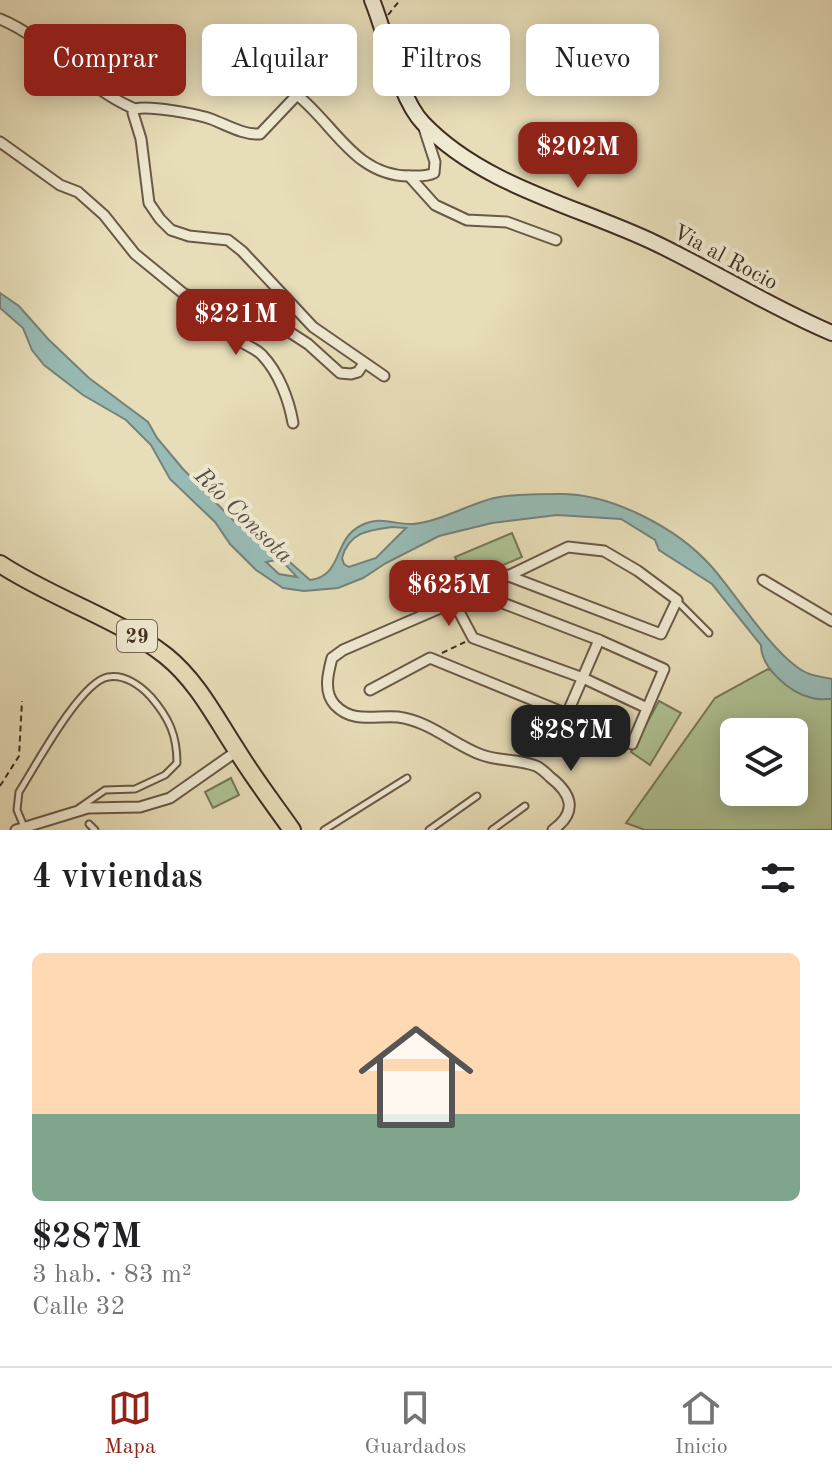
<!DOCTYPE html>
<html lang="es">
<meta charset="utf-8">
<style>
:root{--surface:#fff;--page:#f6f6f6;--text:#202124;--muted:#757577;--line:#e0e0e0;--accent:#8f2418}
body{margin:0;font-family:"Old Standard TT",serif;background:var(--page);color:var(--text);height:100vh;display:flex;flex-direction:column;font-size:30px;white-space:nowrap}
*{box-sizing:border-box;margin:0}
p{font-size:26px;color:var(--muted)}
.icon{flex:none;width:44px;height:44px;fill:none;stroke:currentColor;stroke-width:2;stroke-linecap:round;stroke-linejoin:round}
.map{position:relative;height:830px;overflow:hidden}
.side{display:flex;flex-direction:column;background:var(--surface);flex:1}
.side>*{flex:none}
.top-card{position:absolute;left:24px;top:24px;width:784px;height:72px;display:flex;gap:16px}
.tools{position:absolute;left:720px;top:718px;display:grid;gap:16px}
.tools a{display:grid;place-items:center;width:88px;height:88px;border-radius:12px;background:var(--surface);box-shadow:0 4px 20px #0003;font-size:40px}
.price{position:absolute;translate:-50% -68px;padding:0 18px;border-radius:16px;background:var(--accent);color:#fff;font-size:26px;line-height:52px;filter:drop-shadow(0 2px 4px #0008)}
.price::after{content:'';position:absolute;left:50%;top:48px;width:24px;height:18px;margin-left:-12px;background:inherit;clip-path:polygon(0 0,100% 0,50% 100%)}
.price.selected{background:#222;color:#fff}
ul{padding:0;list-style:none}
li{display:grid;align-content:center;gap:16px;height:424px;padding:0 32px}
li span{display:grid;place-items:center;height:248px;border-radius:12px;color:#555}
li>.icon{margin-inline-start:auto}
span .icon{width:144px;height:144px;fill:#fffc;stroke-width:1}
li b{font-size:34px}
h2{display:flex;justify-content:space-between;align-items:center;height:96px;padding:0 32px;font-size:34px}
.pill{padding:0 28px;border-radius:12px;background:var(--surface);box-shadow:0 4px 20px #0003;font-size:28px;line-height:72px}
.pill.selected{background:var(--accent);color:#fff}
.dock{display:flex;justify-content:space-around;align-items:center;height:112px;border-top:2px solid var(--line);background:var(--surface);font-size:22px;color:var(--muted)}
.dock a{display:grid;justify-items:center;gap:4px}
.dock .selected{color:var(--accent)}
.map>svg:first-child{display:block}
.green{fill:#afc293;stroke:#78785a;stroke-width:2;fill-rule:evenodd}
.water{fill:#98bbb5;stroke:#75827a;stroke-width:2;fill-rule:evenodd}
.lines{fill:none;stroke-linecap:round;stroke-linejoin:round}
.lane-casing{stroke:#6a5947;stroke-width:9}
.street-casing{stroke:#6a5947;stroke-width:13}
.secondary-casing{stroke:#402d21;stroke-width:18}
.primary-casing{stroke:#402d21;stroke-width:20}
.path{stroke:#402d21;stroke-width:2;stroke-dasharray:6 4;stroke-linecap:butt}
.lane{stroke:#efe9d1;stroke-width:5}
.street{stroke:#efe9d1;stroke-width:9}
.secondary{stroke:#efe9d1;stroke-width:14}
.primary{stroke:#e7ddb8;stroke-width:16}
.labels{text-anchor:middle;stroke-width:8;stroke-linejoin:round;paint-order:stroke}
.shield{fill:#efe9d1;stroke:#746556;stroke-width:2}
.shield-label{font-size:20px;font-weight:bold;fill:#402d21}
.street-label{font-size:22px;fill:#402d21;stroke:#efe9d1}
.water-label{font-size:24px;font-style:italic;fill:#565046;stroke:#efe9d1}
</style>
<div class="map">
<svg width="832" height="830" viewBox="0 0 832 830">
<rect width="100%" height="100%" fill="#e7ddb8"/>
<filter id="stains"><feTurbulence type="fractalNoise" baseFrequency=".0025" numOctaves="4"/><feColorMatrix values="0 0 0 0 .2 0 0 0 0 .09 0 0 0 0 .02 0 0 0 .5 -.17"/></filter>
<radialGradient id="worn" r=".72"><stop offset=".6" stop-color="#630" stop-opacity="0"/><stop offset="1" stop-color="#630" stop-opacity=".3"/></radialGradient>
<!-- green -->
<g class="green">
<polygon points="512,533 522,557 465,581 455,557"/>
<path d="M768,669L832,699V830H645L626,823L715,698ZM734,732H794V792H734Z"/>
<polygon points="659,701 681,713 650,765 631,752"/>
<polygon points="231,778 239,795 213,808 205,792"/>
</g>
<!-- water -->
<path class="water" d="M0,293L19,306L48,339L89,378L148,422L157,438L183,469L236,523L283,556L310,580C343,576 333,540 360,526C381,515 394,525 413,524C439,522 469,504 494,498C510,494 544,494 561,494C612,494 677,528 711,566C736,594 772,653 803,671C811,676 823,677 832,679V699C826,699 818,700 812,698C790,693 761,668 761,645L712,584L659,550L655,540L621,519L557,515L492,523L439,536L386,563L363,578L338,588L304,591L283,588L256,570L230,544L215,522L170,479L151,445L126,420L83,395L44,365L32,350L23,328L0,308ZM392,527L406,528L376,558L349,567L344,564L342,558C349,532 369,530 392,527ZM276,560L284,563L297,577L279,574L266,562Z"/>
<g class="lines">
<defs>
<g id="lane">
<polyline points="677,601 709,633"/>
<polyline points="89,824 95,830"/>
<path d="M25,829L17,810L19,792C35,767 80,682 108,677C124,674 140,685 151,697C169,718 177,735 177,763L165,775L135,789L105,790L79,808"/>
<polyline points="324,830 407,778"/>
<polyline points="429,830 477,796"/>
<polyline points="492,830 525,806"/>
</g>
<g id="street">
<path d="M0,19C51,40 84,88 135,109"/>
<polyline points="287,49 314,55 325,62 324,67 297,95"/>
<polyline points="0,142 60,185 78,192 104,215 135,254 184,294 265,321 291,333 308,344 340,373 351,374 358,372 364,363"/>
<polyline points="409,176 435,205 467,220 507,222 556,240"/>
<path d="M186,296C200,313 221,330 240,341C247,346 255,348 262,355C279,373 289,400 293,423"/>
<path d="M384,376L313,327L242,251L228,240L189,236L171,230L160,219L149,203L141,139L133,113L135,109C149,105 197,114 211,119C227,125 243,135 260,134L297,95C334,124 355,176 409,176C418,176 426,177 434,173L435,162L422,122"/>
<path d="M506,575L661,634L677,600L638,571L604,551L568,547L454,602L343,650L332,658C328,673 323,692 335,705C353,724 376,715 398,717C430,721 454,745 482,755C498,761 518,759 536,766C541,768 546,773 550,777C572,794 578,812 553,830"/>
<polyline points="763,580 832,621"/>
<polyline points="454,602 473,638 583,678 647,708"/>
<polyline points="370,690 430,658 567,714 632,744 664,669 599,640 474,592"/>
<polyline points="567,714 599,640"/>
<polyline points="16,830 88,808 140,807 170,798 237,751"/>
</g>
<path id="secondary" d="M372,0C386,34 399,98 423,123C483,186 577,206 653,242C714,271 770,307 832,333"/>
<path id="primary" d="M0,564C53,599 116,617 166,656C197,681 215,717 236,749C253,777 273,803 292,830"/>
</defs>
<!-- lane casing -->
<use href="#lane" class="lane-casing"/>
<!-- street casing -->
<use href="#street" class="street-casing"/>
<!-- secondary casing -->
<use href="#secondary" class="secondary-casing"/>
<!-- primary casing -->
<use href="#primary" class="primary-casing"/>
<!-- path -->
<g class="path">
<polyline points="388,15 400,0"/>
<polyline points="442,653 465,642"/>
<polyline points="0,786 19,756 22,701"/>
</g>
<!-- lane -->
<use href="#lane" class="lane"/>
<!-- street -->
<use href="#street" class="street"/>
<!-- secondary -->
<use href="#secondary" class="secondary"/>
<!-- primary -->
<use href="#primary" class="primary"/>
</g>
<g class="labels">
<!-- shield labels -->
<rect class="shield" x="117" y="620" width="40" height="32" rx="6"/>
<g class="shield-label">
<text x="137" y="643">29</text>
</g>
<!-- street labels -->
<g class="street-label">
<text transform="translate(726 256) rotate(28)" y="8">Via al Rocio</text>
</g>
<!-- water labels -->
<g class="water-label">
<text transform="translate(244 515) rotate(44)" y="8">Río Consota</text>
</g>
</g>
<rect width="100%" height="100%" filter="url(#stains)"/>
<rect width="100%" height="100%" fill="url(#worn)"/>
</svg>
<div class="tools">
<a><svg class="icon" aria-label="layers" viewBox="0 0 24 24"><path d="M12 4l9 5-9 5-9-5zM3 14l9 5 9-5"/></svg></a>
</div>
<b class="price" style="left:578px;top:190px">$202M</b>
<b class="price" style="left:236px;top:357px">$221M</b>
<b class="price" style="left:449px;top:628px">$625M</b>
<b class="price selected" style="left:571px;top:773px">$287M</b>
<div class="top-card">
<a class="pill selected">Comprar</a>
<a class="pill">Alquilar</a>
<a class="pill">Filtros</a>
<a class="pill">Nuevo</a>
</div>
</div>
<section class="side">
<h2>4 viviendas<svg class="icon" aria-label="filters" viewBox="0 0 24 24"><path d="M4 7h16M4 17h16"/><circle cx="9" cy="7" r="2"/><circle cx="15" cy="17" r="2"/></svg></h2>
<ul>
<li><span style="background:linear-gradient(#ffd9b3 65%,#7fa58c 0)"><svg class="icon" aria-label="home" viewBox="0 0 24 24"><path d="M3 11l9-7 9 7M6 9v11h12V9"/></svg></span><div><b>$287M</b><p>3 hab. · 83 m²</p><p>Calle 32</p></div></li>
</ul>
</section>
<nav class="dock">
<a class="selected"><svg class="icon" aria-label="map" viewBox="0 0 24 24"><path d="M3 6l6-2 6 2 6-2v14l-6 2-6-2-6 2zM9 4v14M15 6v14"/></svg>Mapa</a>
<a><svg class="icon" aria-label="saved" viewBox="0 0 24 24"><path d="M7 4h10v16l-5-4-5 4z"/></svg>Guardados</a>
<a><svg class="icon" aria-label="home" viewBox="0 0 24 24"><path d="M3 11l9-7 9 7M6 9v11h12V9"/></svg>Inicio</a>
</nav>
